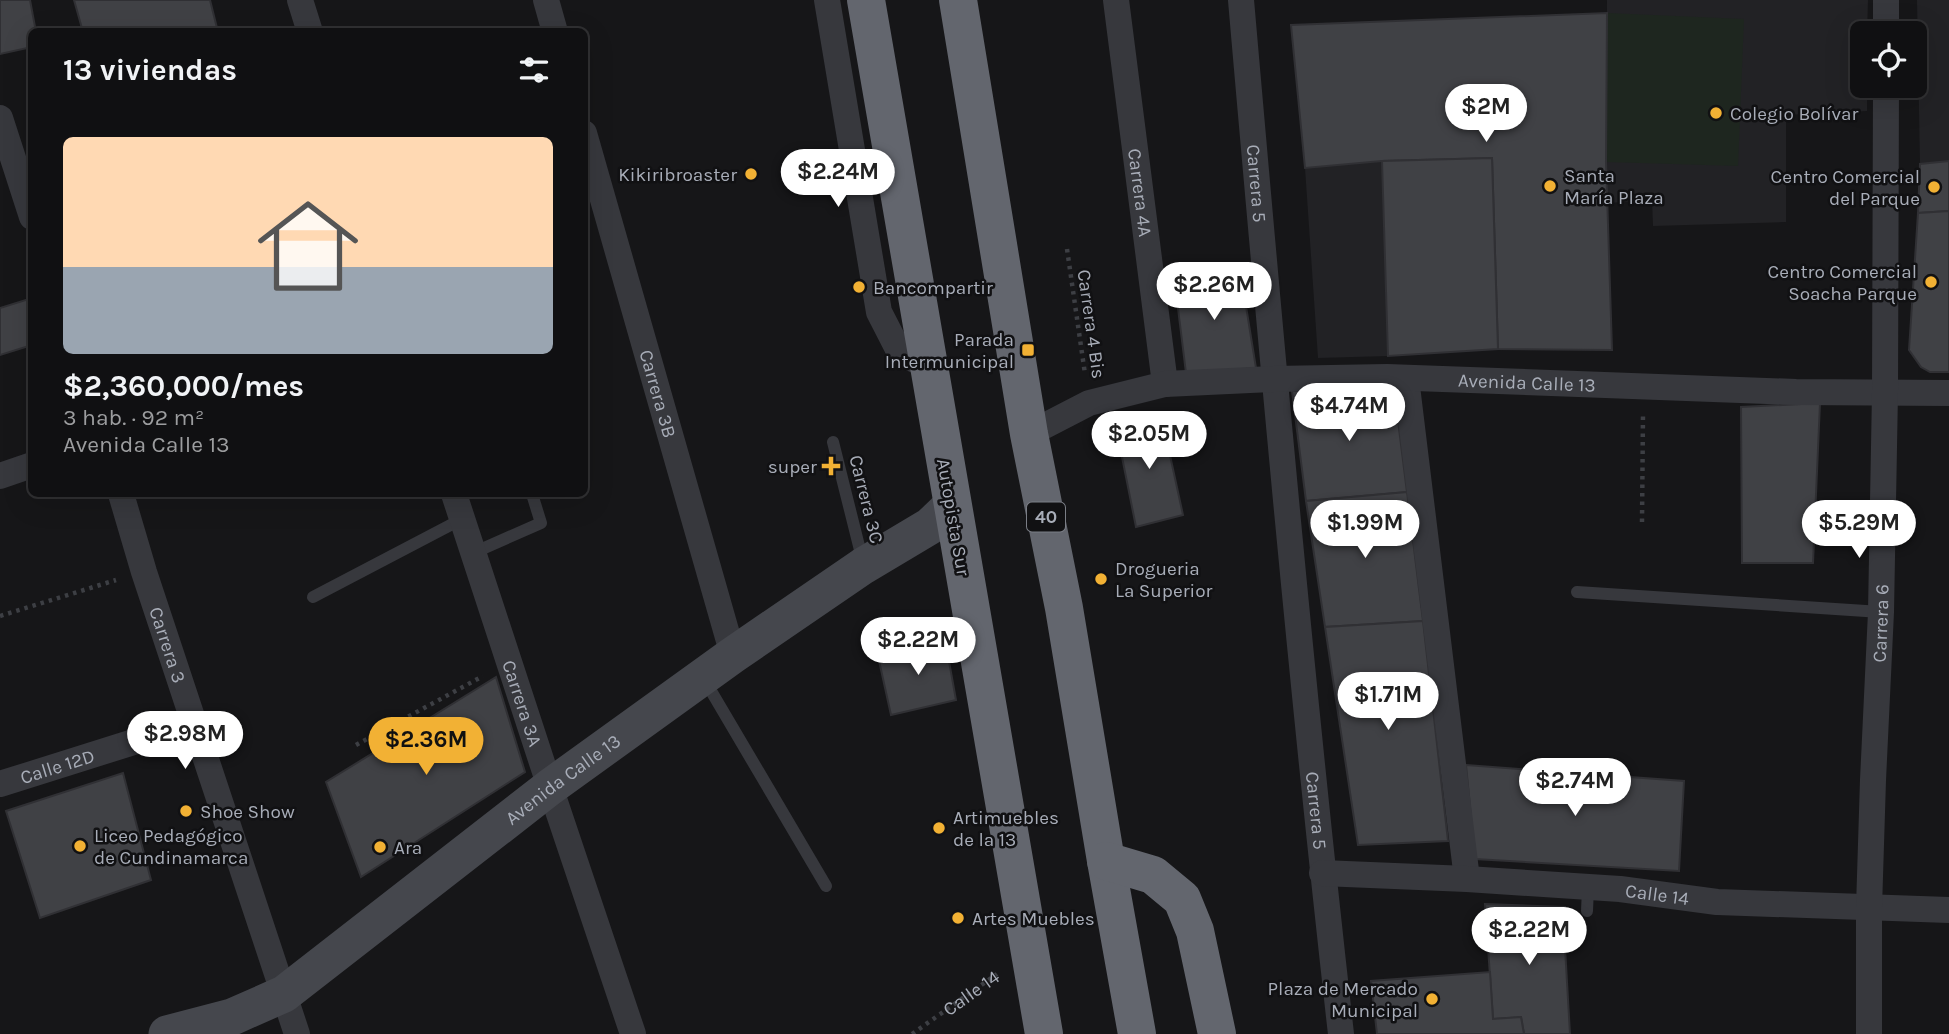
<!DOCTYPE html>
<html lang="es">
<meta charset="utf-8">
<style>
:root{--surface:#101012;--page:#1e1e20;--text:#f1f3f6;--muted:#9c9d9f;--line:#303032;--accent:#f2b134}
body{margin:0;font-family:Karla,sans-serif;background:var(--page);color:var(--text);height:100vh;display:flex;flex-direction:column;font-size:26px;white-space:nowrap}
*{box-sizing:border-box;margin:0}
p{font-size:23px;color:var(--muted)}
.icon{flex:none;width:38px;height:38px;fill:none;stroke:currentColor;stroke-width:2;stroke-linecap:round;stroke-linejoin:round}
.map{position:relative;flex:1;overflow:hidden}
.drawer{position:absolute;left:28px;top:28px;width:560px;height:469px;display:flex;flex-direction:column;background:var(--surface);border-radius:10px;box-shadow:0 7px 28px #0002,0 0 0 2px var(--line)}
.drawer>*{flex:none}
.controls{position:absolute;left:1850px;top:21px;display:grid;gap:14px}
.controls a{display:grid;place-items:center;width:77px;height:77px;border-radius:10px;background:var(--surface);box-shadow:0 7px 28px #0002,0 0 0 2px var(--line);font-size:35px}
.price{position:absolute;translate:-50% -60px;padding:0 16px;border-radius:24px;background:#fff;color:#222;font-size:23px;line-height:46px;filter:drop-shadow(0 2px 4px #0008)}
.price::after{content:'';position:absolute;left:50%;top:42px;width:21px;height:16px;margin-left:-10px;background:inherit;clip-path:polygon(0 0,100% 0,50% 100%)}
.price.on{background:var(--accent);color:#111}
ul{padding:0;list-style:none}
li{display:grid;align-content:center;gap:14px;height:371px;padding:0 35px}
li+li{border-top:2px solid var(--line)}
li span{display:grid;place-items:center;height:217px;border-radius:10px;color:#555}
li>.icon{margin-inline-start:auto}
span .icon{width:126px;height:126px;fill:#fffc;stroke-width:1}
li b{font-size:30px}
h2{display:flex;justify-content:space-between;align-items:center;height:84px;padding:0 35px;font-size:30px}
.map>svg:first-child{display:block}
.built{fill:#222225}
.grass{fill:#1e261f}
.building{fill:#404145;stroke:#303034;stroke-width:2}
.lines{fill:none;stroke-linecap:round;stroke-linejoin:round}
.path{stroke:#3d3f44;stroke-width:4.5;stroke-dasharray:3.5 5;stroke-linecap:butt}
.lane{stroke:#37383d;stroke-width:12}
.street{stroke:#37383d;stroke-width:26}
.secondary{stroke:#45474d;stroke-width:37}
.highway{stroke:#63666e;stroke-width:38}
.poi-dot{fill:#f2b134;stroke:#111113;stroke-width:2.5}
.labels{text-anchor:middle;stroke-width:5;stroke-linejoin:round;paint-order:stroke}
.shield{fill:#111113;stroke:#7b7e86;stroke-width:2}
.shield-label{font-size:18px;font-weight:bold;fill:#a8adb8}
.poi-label{font-size:19px;fill:#a8adb8;stroke:#111113;text-anchor:start}
.street-label{font-size:19px;fill:#a8adb8;stroke:#111113}
</style>
<div class="map">
<svg width="1949" height="1034" viewBox="0 0 1949 1034">
<rect width="100%" height="100%" fill="#161618"/>
<!-- built -->
<g class="built">
<polygon points="1607,0 1868,0 1867,33 1862,33 1862,86 1867,86 1867,111 1786,115 1786,222 1653,226 1652,200 1608,203 1606,162"/>
<polygon points="1917,0 1949,0 1949,161 1920,164"/>
<polygon points="1382,161 1388,356 1318,358 1305,168"/>
</g>
<!-- grass -->
<polygon class="grass" points="1607,13 1744,19 1738,166 1606,162"/>
<!-- building -->
<g class="building">
<polygon points="0,0 30,0 36,32 32,32 32,47 0,54"/>
<polygon points="74,0 210,0 218,32 83,32"/>
<polygon points="1607,13 1606,162 1612,350 1498,349 1492,158 1382,161 1305,168 1291,25"/>
<polygon points="1492,158 1498,349 1388,356 1382,161"/>
<polygon points="1949,161 1949,211 1918,213 1920,164"/>
<polygon points="1949,211 1949,372 1930,372 1921,367 1909,350 1918,213"/>
<polygon points="1240,269 1256,368 1186,373 1174,276"/>
<polygon points="32,298 32,345 0,355 0,308"/>
<polygon points="1394,389 1407,492 1306,501 1292,391"/>
<polygon points="1820,403 1813,563 1742,563 1741,407"/>
<polygon points="1161,414 1183,515 1136,527 1116,427"/>
<polygon points="1407,492 1423,621 1325,627 1306,501"/>
<polygon points="1423,621 1448,841 1358,845 1325,627"/>
<polygon points="945,639 956,700 891,715 878,656"/>
<polygon points="496,677 525,772 361,877 326,782"/>
<polygon points="1466,765 1684,781 1679,871 1475,859"/>
<polygon points="123,773 151,880 40,918 6,811"/>
<polygon points="1485,904 1565,907 1564,930 1570,1034 1524,1034 1521,1017 1493,1019"/>
<polygon points="1490,972 1493,1019 1521,1017 1524,1034 1377,1034 1371,981"/>
</g>
<g class="lines">
<!-- path -->
<g class="path">
<polyline points="1067,249 1085,374"/>
<polyline points="1642,522 1643,414"/>
<polyline points="0,616 116,580"/>
<polyline points="356,745 483,676"/>
<path id="s1" d="M912,1034L997,974"/>
</g>
<!-- lane -->
<g class="lane">
<polyline points="833,442 863,562"/>
<polyline points="473,553 541,523 532,494"/>
<polyline points="1577,592 1881,612"/>
<polyline points="313,597 462,519"/>
<polyline points="704,679 826,886"/>
<polyline points="1587,911 1588,888"/>
</g>
<!-- street -->
<g class="street">
<polyline points="300,0 310,32"/>
<polyline points="546,0 555,32"/>
<polyline points="827,0 879,312 900,353 928,366"/>
<path id="s2" d="M1116,0L1165,384"/>
<path id="s3" d="M1241,0C1271,345 1302,690 1341,1034"/>
<polyline points="1886,33 1886,0"/>
<polyline points="0,118 32,217"/>
<path id="s4" d="M584,133L733,655"/>
<polyline points="1406,378 1467,879"/>
<path id="s5" d="M1029,434L1089,403L1165,384L1274,379L1387,377L1796,392L1949,393"/>
<polyline points="0,476 32,465"/>
<path id="s6" d="M121,494L144,572L297,1034"/>
<path id="s7" d="M454,494L550,787L633,1034"/>
<path id="s8" d="M0,784L194,723"/>
<path id="s9" d="M1322,873L1467,879L1620,889L1717,902L1949,910"/>
<path id="s10" d="M1869,1034V908L1873,780L1881,612L1885,392L1886,86"/>
</g>
<!-- secondary -->
<path class="secondary" id="s11" d="M167,1034L232,1017L284,994L550,787L733,655L863,566L930,526L952,505"/>
<!-- highway -->
<g class="highway">
<polyline points="866,0 1044,1034"/>
<polyline points="958,0 1029,434 1064,608 1106,861 1137,1034"/>
<polyline points="1106,861 1153,875 1182,899 1195,931 1217,1034"/>
</g>
</g>
<!-- markers -->
<g class="poi-dot">
<circle cx="1716" cy="113" r="7"/>
<circle cx="751" cy="174" r="7"/>
<circle cx="1550" cy="186" r="7"/>
<circle cx="1934" cy="187" r="7"/>
<circle cx="1931" cy="282" r="7"/>
<circle cx="859" cy="287" r="7"/>
<rect x="1021" y="343" width="14" height="14" rx="3.5"/>
<path d="M827.5 455.5h7v7h7v7h-7v7h-7v-7h-7v-7h7z"/>
<circle cx="1101" cy="579" r="7"/>
<circle cx="186" cy="811" r="7"/>
<circle cx="939" cy="828" r="7"/>
<circle cx="80" cy="846" r="7"/>
<circle cx="380" cy="847" r="7"/>
<circle cx="958" cy="918" r="7"/>
<circle cx="1432" cy="999" r="7"/>
</g>
<g class="labels">
<!-- shield labels -->
<rect class="shield" x="1027" y="502.5" width="38" height="29" rx="5"/>
<g class="shield-label">
<text x="1046" y="523">40</text>
</g>
<!-- poi labels -->
<g class="poi-label">
<text x="1730" y="120">Colegio Bolívar</text>
<text x="737" y="181" text-anchor="end">Kikiribroaster</text>
<text x="1564" y="182">Santa<tspan x="1564" dy="22">María Plaza</tspan></text>
<text x="1920" y="183" text-anchor="end">Centro Comercial<tspan x="1920" dy="22">del Parque</tspan></text>
<text x="1917" y="278" text-anchor="end">Centro Comercial<tspan x="1917" dy="22">Soacha Parque</tspan></text>
<text x="873" y="294">Bancompartir</text>
<text x="1014" y="346" text-anchor="end">Parada<tspan x="1014" dy="22">Intermunicipal</tspan></text>
<text x="817" y="473" text-anchor="end">super</text>
<text x="1115" y="575">Drogueria<tspan x="1115" dy="22">La Superior</tspan></text>
<text x="200" y="818">Shoe Show</text>
<text x="953" y="824">Artimuebles<tspan x="953" dy="22">de la 13</tspan></text>
<text x="94" y="842">Liceo Pedagógico<tspan x="94" dy="22">de Cundinamarca</tspan></text>
<text x="394" y="854">Ara</text>
<text x="972" y="925">Artes Muebles</text>
<text x="1418" y="995" text-anchor="end">Plaza de Mercado<tspan x="1418" dy="22">Municipal</tspan></text>
</g>
<!-- street labels -->
<g class="street-label">
<text dy="7" stroke="none"><textPath href="#s3" startOffset="184">Carrera 5</textPath></text>
<text dy="7" stroke="none"><textPath href="#s2" startOffset="194">Carrera 4A</textPath></text>
<text transform="translate(1092 324) rotate(82)" y="7">Carrera 4 Bis</text>
<text dy="7" stroke="none"><textPath href="#s5" startOffset="508">Avenida Calle 13</textPath></text>
<text dy="7" stroke="none"><textPath href="#s4" startOffset="271">Carrera 3B</textPath></text>
<text transform="translate(867 499) rotate(76)" y="7">Carrera 3C</text>
<text transform="translate(954 517) rotate(80)" y="7">Autopista Sur</text>
<text dy="7" stroke="none"><textPath href="#s10" startOffset="411">Carrera 6</textPath></text>
<text dy="7" stroke="none"><textPath href="#s6" startOffset="158">Carrera 3</textPath></text>
<text dy="7" stroke="none"><textPath href="#s7" startOffset="220">Carrera 3A</textPath></text>
<text dy="7" stroke="none"><textPath href="#s8" startOffset="60">Calle 12D</textPath></text>
<text dy="7" stroke="none"><textPath href="#s11" startOffset="476">Avenida Calle 13</textPath></text>
<text dy="7" stroke="none"><textPath href="#s3" startOffset="814">Carrera 5</textPath></text>
<text dy="7" stroke="none"><textPath href="#s9" startOffset="336">Calle 14</textPath></text>
<text dy="7" stroke="none"><textPath href="#s1" startOffset="72">Calle 14</textPath></text>
</g>
</g>
</svg>
<div class="controls">
<a><svg class="icon" aria-label="locate" viewBox="0 0 24 24"><circle cx="12" cy="12" r="6"/><path d="M12 2v4M12 18v4M2 12h4M18 12h4"/></svg></a>
</div>
<b class="price" style="left:1486px;top:144px">$2M</b>
<b class="price" style="left:838px;top:209px">$2.24M</b>
<b class="price" style="left:1214px;top:322px">$2.26M</b>
<b class="price" style="left:1349px;top:443px">$4.74M</b>
<b class="price" style="left:1149px;top:471px">$2.05M</b>
<b class="price" style="left:1365px;top:560px">$1.99M</b>
<b class="price" style="left:1859px;top:560px">$5.29M</b>
<b class="price" style="left:918px;top:677px">$2.22M</b>
<b class="price" style="left:1388px;top:732px">$1.71M</b>
<b class="price" style="left:185px;top:771px">$2.98M</b>
<b class="price on" style="left:426px;top:777px">$2.36M</b>
<b class="price" style="left:1575px;top:818px">$2.74M</b>
<b class="price" style="left:1529px;top:967px">$2.22M</b>
<section class="drawer">
<h2>13 viviendas<svg class="icon" aria-label="filters" viewBox="0 0 24 24"><path d="M4 7h16M4 17h16"/><circle cx="9" cy="7" r="2"/><circle cx="15" cy="17" r="2"/></svg></h2>
<ul>
<li><span style="background:linear-gradient(#ffd9b3 60%,#9aa5b1 0)"><svg class="icon" aria-label="home" viewBox="0 0 24 24"><path d="M3 11l9-7 9 7M6 9v11h12V9"/></svg></span><div><b>$2,360,000/mes</b><p>3 hab. · 92 m²</p><p>Avenida Calle 13</p></div></li>
</ul>
</section>
</div>
